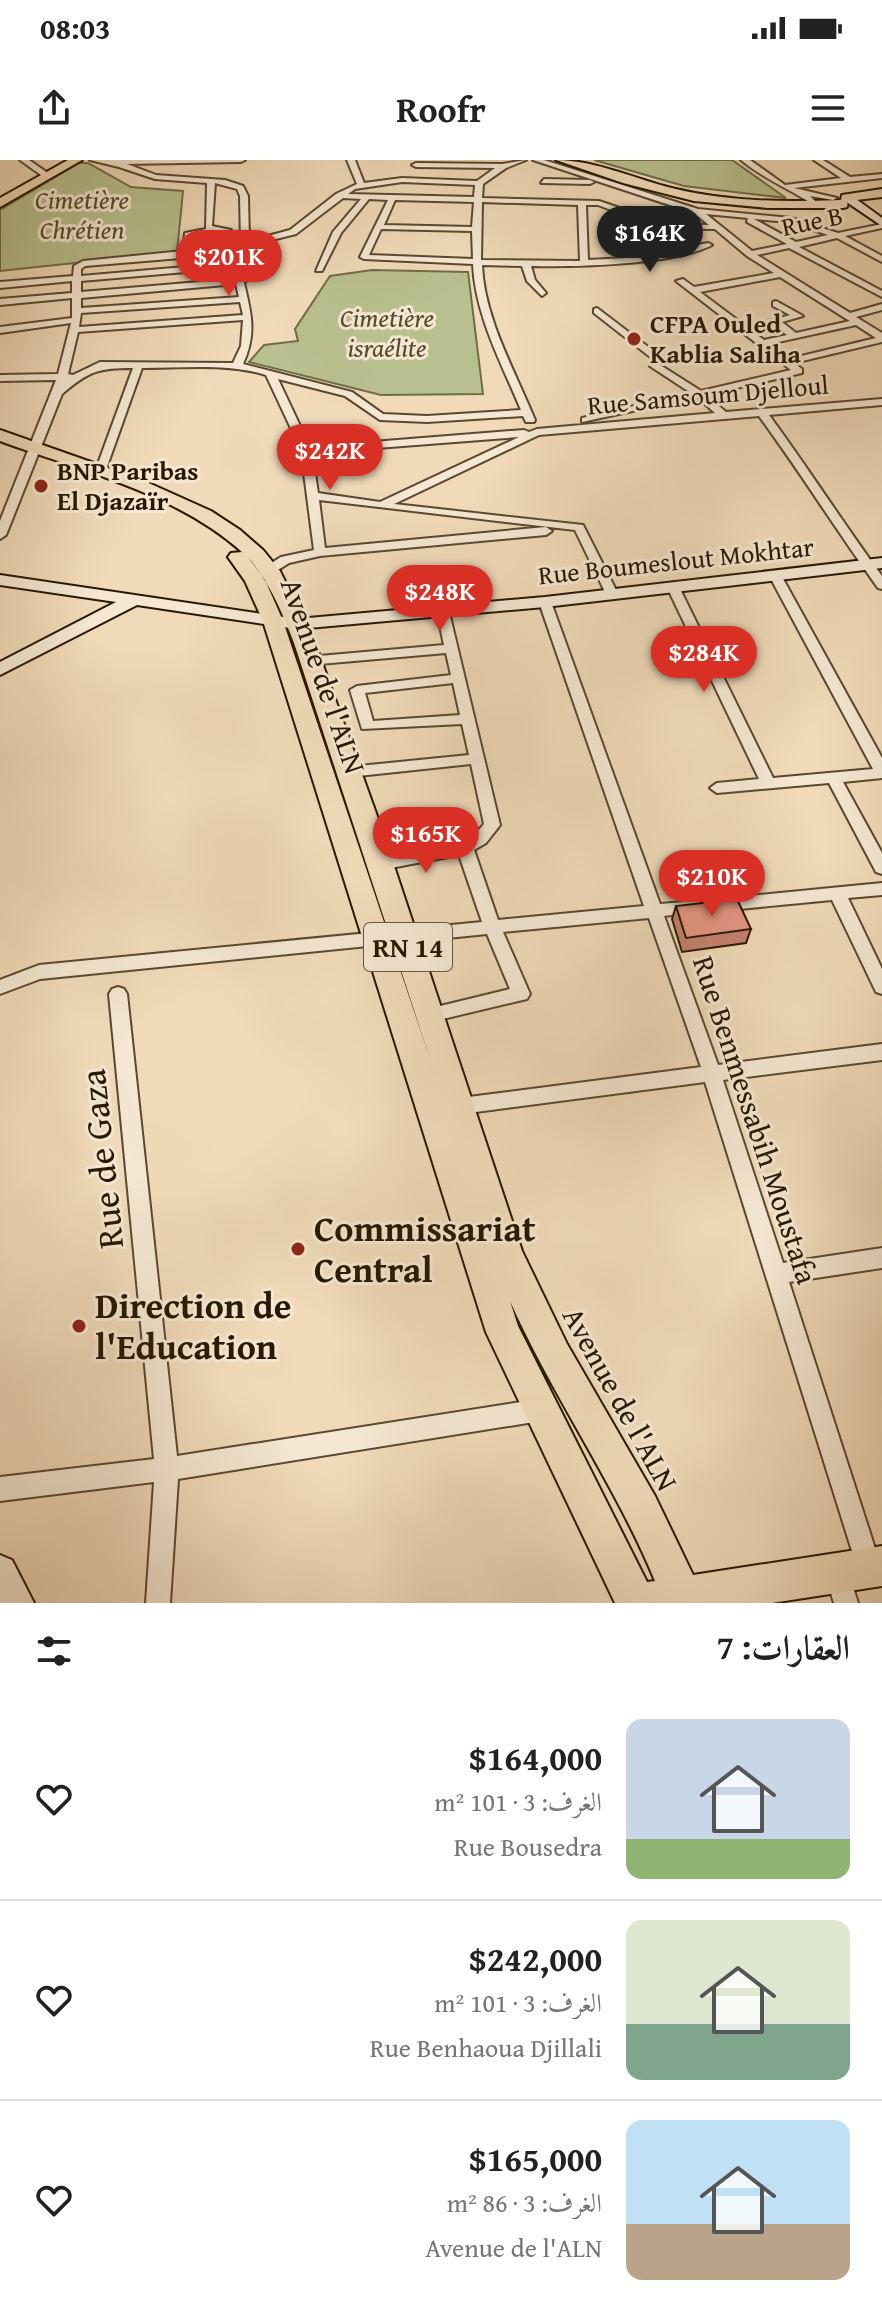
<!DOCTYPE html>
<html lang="ar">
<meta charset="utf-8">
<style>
:root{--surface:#fff;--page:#f6f6f6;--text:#222;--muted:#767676;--line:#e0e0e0;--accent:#d93025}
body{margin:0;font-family:"Gentium Book Plus",Amiri,serif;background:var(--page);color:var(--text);direction:rtl;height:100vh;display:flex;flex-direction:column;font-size:30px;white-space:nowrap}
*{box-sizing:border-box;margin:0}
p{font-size:26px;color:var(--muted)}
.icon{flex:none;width:44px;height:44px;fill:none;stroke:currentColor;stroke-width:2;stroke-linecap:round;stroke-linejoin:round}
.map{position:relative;height:1443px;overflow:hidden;direction:ltr}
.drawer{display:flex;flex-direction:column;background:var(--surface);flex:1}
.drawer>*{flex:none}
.price{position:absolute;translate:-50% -68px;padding:0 18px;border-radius:28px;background:var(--accent);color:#fff;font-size:26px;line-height:52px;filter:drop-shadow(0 2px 4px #0008)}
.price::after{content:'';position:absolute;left:50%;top:48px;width:24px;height:18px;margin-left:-12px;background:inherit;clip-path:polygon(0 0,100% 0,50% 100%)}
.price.current{background:#222;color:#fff}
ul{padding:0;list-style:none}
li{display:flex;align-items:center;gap:24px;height:200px;padding:0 32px}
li+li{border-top:2px solid var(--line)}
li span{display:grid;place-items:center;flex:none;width:224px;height:160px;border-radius:16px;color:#555}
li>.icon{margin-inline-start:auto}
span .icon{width:96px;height:96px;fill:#fffc;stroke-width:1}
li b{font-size:34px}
h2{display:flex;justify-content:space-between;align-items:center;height:96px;padding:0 32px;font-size:34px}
.status{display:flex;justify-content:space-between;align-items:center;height:56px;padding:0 40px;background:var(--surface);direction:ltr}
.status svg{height:22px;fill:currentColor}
header{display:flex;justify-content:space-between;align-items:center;height:104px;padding:0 32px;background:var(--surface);font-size:36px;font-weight:700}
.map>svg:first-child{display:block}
.green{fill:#b9c08f;stroke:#706c48;stroke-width:2}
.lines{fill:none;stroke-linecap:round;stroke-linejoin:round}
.street-casing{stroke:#5a482f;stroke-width:4}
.secondary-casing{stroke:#281801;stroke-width:4}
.primary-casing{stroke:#281801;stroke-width:4}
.street{fill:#f5e7d2;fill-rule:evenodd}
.secondary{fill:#f5e7d2;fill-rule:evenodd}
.primary{fill:#f0dab9;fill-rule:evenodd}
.wall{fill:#c58172;stroke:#281801;stroke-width:2}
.building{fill:#e59684;stroke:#281801;stroke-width:2}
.poi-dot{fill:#8f2418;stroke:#f5e7d2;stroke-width:3}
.labels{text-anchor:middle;stroke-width:6;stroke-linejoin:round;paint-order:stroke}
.far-park-label{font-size:26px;font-style:italic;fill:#544a2c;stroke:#f5e7d2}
.far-street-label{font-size:26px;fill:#281801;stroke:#f5e7d2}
.far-poi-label{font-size:26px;font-weight:bold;fill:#281801;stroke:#f5e7d2;text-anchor:start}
.shield{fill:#f5e7d2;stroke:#665640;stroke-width:2}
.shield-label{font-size:28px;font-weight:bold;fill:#281801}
.street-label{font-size:30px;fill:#281801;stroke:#f5e7d2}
.near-street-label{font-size:36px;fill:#281801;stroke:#f5e7d2}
.near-poi-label{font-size:36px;font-weight:bold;fill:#281801;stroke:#f5e7d2;text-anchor:start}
</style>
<div class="status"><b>08:03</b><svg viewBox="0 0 49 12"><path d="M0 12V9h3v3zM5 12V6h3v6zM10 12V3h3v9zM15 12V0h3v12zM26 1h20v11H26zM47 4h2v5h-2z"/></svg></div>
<header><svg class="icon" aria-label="menu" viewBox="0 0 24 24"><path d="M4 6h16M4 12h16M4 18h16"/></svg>Roofr<svg class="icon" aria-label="share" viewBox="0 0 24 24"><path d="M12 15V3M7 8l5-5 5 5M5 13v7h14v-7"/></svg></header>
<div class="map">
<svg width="882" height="1443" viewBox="0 0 882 1443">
<rect width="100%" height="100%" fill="#f0dab9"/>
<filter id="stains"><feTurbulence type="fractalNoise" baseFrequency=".0025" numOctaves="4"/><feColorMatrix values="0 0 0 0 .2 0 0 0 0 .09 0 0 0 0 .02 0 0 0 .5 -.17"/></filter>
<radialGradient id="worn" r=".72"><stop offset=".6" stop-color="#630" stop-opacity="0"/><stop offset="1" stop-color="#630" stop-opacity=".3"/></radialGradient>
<!-- green -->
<g class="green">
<polygon points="594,0 732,0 786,38 684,26"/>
<polygon points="79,3 88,3 131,27 183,31 177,92 0,111 0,50"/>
<polygon points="372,110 468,112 483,234 381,235 249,202 264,185 298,181 295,169 330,116"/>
</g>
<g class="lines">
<defs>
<g id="street">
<polygon points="20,0 29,0 52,16 45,18"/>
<path d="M90,0H245L241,2L127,4L156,15L225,20L243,26L248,36L249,81L290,70L336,34L357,24L347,0H355L364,23L402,18L477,21L495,8L416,7L412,5L416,3L502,4L526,0L506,8L483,24L482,38L599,41L631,52L632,64L709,65L694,53L533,0H544L698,49L791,58L838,73L882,64V68L845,76L882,96V102L837,78L799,87L882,131V137L789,88L757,95L850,153L882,144V150L856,157L882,173V182L794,203L802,209V213L706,235L726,252L882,239V245L769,255C808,308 843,363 882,416V429L878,428C837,371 800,312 759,256L539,275L394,344L583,365L618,434L616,437H608L606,434L575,370L319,340L325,388L546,367L552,371L546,375L320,396L289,403L273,413H265V407L281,397L314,390L301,290L266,215C228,203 183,208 142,208L105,312L100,315L95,312L133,208C98,208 89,211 62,234L6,375L0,379V361L56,220L0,221V215L58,214L71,163L0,173V167L72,158V138L0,145V139L72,133V121L0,128V122L73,116L74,106L83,101L183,91L185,73L206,69L207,23L155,19L119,7ZM402,22L475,25L474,37L348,34L355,29ZM215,23L237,29L240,36L241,83L235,84L231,70L212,66ZM343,38L361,39L333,72L316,111H322L341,73L369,39L388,40L360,97L364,99L473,104C475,155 502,204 521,250L427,256L383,254L352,232L243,204C257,173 251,153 244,123L246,121L243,119L236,89L296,74ZM395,40L474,42L472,67L384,65ZM482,42L578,45L580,101L481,100ZM586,45H598L624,55L626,98L588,100ZM706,54L748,58L747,62L787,84L752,91ZM754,59L790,62L828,75L796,82ZM633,68L715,69L747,96L774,113L694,127L683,119L676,121L791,210L701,231L660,205L664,203V199L597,148L594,149V153L654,200L650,202V206L691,233L582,258V262L697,237L715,253L537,269L529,272L524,270L310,287L278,219L345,236L380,260L427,262L523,256L526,262H534L535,260C515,211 484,158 482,105L522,106L527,121L542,136L546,133L535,120L531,106C576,107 673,105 712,85L708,83L634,97V86H688L692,84L688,82L633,81ZM381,69L472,71L473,99L369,95ZM211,72L224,74L228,89L191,90L192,77ZM229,94L231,103L81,116V109L85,106ZM232,108L235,119L81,132V121ZM780,117L845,158L850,161L796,173L782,162L803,156L776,141L773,142V146L790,155L769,161L787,175L764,180L700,132ZM236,124L239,137L81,148V138ZM240,142L243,155L79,167L81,153ZM243,160L241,186L233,203L100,202L73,215L68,214L78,172ZM856,165L876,178L789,199L769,184ZM519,277L380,342L318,333L312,293Z"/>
<path d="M741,0H750L785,25L841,18L814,0H823L850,17L882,14V18L794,28L837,38L833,40L810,36L815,41L811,43C788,28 764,19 741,0Z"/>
<polygon points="544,19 590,20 594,22 590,24 541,23"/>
<polygon points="776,413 782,417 882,598 882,618 843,622 882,693 882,714 876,712 829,623 717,633 710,628 717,623 759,619 667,427 673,423 679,427 773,618 873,609 770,417"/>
<path d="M545,438L551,442L660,744L696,741L702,743L704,747L702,751L664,756L718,905L882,884V900L723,920L783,1103L882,1088V1108L789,1122L881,1407L878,1416L869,1419L860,1416L857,1407L705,922L453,955L446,953L444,947L446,941L453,939L701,907L649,758L503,772L530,834L527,839L430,862L424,860L421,855L424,850L510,829L487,774L40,819L0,834V820L39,805L482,762L459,695L380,710L372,704L380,698C414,692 462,693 484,664L471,604L349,617L342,612L349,607L469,595L462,564L362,569L350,530L357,526L451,515L446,493L308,505L301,501L308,497L444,485L437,452L443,448L449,452L500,665L486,683L474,690L498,760L644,746L539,442ZM453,523L460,555L373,561L365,533Z"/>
<polygon points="882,723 882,735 848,738 882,809 882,834 876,832 832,740 719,751 713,749 711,745 713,741 719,739"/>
<polygon points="118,827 124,829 127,834 177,1296 540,1239 548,1242 551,1250 548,1258 540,1261 178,1319 170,1443 146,1443 154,1322 0,1341 0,1317 154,1299 109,834 112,829"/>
<polygon points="837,1402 846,1405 858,1443 834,1443 825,1414 828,1405"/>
</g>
<g id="secondary">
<polygon points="848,39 856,39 882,58 882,66 848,43"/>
<polygon points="882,398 882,408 545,447 297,469 137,445 0,515 0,502 116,442 0,425 0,415 297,459 545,437"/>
<polygon points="0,1395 12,1400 34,1443 0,1443"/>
</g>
<g id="primary">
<polygon points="68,0 82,0 0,47 0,38"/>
<path d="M556,0C596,0 637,20 676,29C730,42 786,42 841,40L842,35L882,29V37L848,41L847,47L843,48H768L694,41L623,23Z"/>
<path d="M0,270L142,320L211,351L240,370L263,390L280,411L315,483L382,670L522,1091L567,1184L655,1336L693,1415L882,1386V1426L772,1443H615L486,1172L263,461L245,421L228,397L231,393L242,392C176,333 82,311 0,281ZM248,397C270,423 282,452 294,483L430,899L283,461L265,420ZM510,1141C553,1237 615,1324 655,1421L647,1422L518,1166Z"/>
</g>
</defs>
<!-- street casing -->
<use href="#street" class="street-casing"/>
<!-- secondary casing -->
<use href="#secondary" class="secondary-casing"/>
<!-- primary casing -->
<use href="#primary" class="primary-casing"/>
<!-- street -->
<use href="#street" class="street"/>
<!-- secondary -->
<use href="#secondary" class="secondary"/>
<!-- primary -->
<use href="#primary" class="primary"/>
</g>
<!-- wall -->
<polygon class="wall" points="676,746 751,769 746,783 682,792 672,759"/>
<!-- building -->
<polygon class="building" points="737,739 751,769 686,778 676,746"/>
<!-- markers -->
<g class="poi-dot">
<circle cx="634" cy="179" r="8"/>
<circle cx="41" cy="326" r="8"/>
<circle cx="298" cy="1089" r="8"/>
<circle cx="79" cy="1166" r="8"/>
</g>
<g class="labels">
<!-- far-park labels -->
<g class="far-park-label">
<text x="82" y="49">Cimetière<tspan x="82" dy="30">Chrétien</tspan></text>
<text x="387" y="167">Cimetière<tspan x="387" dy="30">israélite</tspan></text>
</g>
<!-- far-street labels -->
<g class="far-street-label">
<text transform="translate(812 61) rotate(-12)" y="9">Rue B</text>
<text transform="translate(708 235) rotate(-5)" y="9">Rue Samsoum Djelloul</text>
<text transform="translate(676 401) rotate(-6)" y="9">Rue Boumeslout Mokhtar</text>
</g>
<!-- far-poi labels -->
<g class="far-poi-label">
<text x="650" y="173">CFPA Ouled<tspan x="650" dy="30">Kablia Saliha</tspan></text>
<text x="57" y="320">BNP Paribas<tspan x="57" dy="30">El Djazaïr</tspan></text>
</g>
<!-- shield labels -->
<rect class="shield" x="364" y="763" width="88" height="48" rx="6"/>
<g class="shield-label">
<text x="408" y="797">RN 14</text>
</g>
<!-- street labels -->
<g class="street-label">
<text transform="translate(323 516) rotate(71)" y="10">Avenue de l'ALN</text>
<text transform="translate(755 960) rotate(72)" y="10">Rue Benmessabih Moustafa</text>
<text transform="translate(620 1239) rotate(61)" y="10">Avenue de l'ALN</text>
</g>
<!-- near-street labels -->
<g class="near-street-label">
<text transform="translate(101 999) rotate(-96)" y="13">Rue de Gaza</text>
</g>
<!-- near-poi labels -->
<g class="near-poi-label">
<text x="314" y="1081">Commissariat<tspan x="314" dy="41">Central</tspan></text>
<text x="95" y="1158">Direction de<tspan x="95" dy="41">l'Education</tspan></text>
</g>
</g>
<rect width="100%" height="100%" filter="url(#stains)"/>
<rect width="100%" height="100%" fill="url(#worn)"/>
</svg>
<b class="price current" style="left:650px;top:114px">$164K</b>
<b class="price" style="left:229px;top:138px">$201K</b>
<b class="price" style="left:330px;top:332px">$242K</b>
<b class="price" style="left:440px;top:473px">$248K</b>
<b class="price" style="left:704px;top:534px">$284K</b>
<b class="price" style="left:426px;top:715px">$165K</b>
<b class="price" style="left:712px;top:758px">$210K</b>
</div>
<section class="drawer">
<h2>العقارات: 7<svg class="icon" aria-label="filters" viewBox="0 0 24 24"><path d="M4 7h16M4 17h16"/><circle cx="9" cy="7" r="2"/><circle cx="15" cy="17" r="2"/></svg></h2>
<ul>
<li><span style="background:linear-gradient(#c9d6e8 75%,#8fb573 0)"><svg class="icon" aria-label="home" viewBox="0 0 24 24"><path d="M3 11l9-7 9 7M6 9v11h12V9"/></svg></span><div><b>$164,000</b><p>الغرف: 3 · 101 m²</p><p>Rue Bousedra</p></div><svg class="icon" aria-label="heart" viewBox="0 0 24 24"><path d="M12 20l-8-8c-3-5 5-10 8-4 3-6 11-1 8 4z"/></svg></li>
<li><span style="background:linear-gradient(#dfe7d0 65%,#7fa58c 0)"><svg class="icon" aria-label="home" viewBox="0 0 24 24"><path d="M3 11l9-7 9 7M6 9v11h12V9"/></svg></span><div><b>$242,000</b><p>الغرف: 3 · 101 m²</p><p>Rue Benhaoua Djillali</p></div><svg class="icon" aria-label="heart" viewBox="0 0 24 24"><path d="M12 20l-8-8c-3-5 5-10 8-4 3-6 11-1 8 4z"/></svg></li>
<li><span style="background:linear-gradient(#bfe0f5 65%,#b9a48a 0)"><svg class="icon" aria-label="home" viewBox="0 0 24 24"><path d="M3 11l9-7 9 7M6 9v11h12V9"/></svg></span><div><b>$165,000</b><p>الغرف: 3 · 86 m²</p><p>Avenue de l'ALN</p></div><svg class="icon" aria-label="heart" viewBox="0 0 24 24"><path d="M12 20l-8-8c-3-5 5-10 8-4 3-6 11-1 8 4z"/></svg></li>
</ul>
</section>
